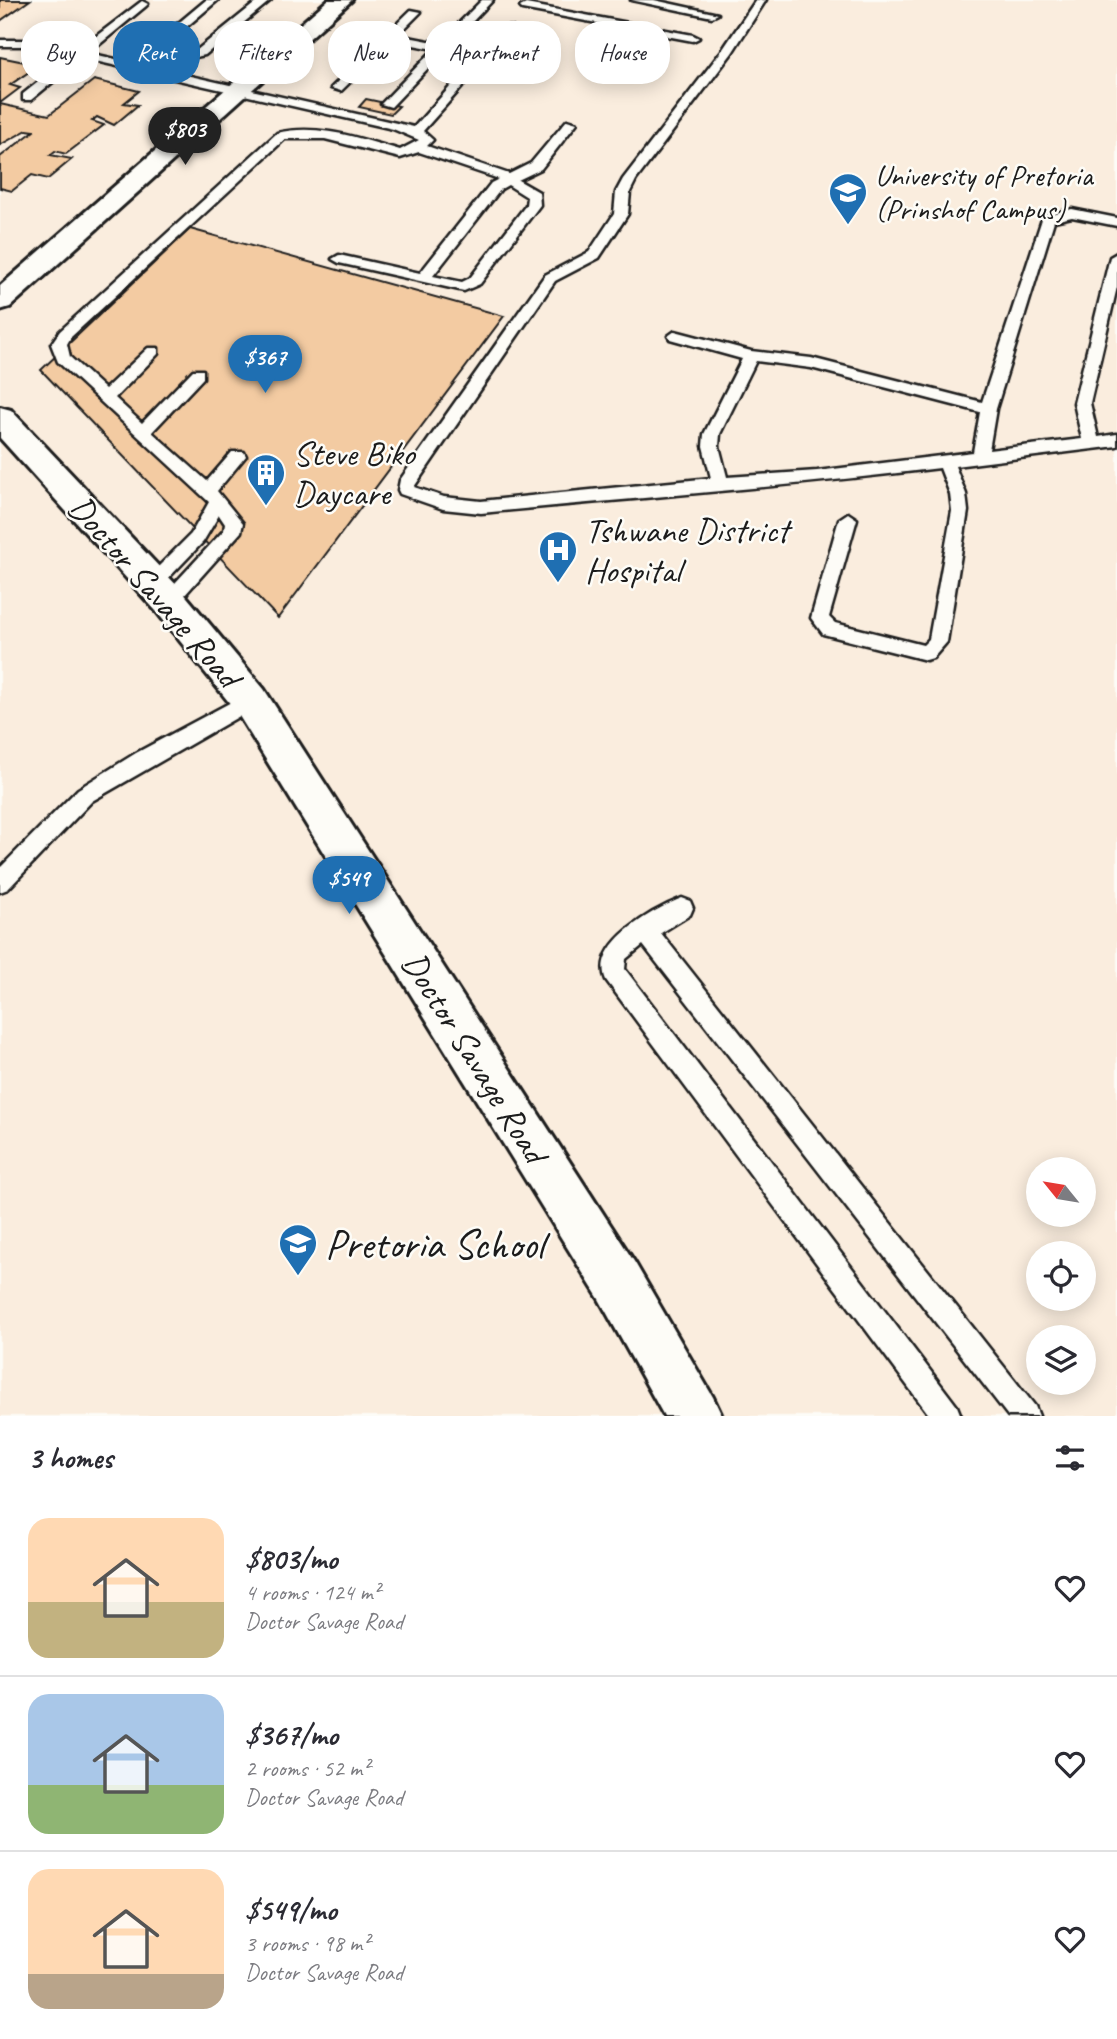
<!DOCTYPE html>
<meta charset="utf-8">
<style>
:root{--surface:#fff;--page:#f7f7f7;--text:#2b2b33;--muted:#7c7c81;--line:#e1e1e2;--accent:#1f6fb2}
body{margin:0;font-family:Caveat,sans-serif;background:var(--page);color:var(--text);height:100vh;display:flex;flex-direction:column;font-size:26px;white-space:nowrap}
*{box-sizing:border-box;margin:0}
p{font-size:23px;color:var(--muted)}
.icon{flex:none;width:38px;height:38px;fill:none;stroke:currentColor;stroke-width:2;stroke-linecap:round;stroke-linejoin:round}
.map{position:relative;height:1416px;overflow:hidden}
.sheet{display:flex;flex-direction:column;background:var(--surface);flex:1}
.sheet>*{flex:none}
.top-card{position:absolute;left:21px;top:21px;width:700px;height:63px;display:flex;gap:14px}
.needle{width:46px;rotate:300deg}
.tools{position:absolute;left:1026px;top:1157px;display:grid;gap:14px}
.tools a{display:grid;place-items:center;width:70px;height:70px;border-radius:50%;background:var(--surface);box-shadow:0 4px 18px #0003;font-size:35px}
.price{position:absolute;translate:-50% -60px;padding:0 16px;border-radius:24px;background:var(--accent);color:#fff;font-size:23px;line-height:46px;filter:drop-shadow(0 2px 4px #0008)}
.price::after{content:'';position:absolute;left:50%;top:42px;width:21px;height:16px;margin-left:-10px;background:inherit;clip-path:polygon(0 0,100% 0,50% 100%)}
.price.active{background:#222;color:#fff}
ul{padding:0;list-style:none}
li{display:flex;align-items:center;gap:21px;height:175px;padding:0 28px}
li+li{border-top:2px solid var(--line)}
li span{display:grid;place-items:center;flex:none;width:196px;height:140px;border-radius:21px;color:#555}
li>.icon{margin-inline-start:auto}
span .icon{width:84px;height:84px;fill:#fffc;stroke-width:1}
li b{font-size:30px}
h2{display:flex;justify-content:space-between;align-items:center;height:84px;padding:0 28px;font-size:30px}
.chip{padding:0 24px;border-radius:28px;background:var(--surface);box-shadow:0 4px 18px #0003;font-size:24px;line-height:63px}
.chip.active{background:var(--accent);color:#fff}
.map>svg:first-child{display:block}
.built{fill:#faedde;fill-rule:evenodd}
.building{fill:#f3cba2;stroke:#1c1c1c;stroke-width:2}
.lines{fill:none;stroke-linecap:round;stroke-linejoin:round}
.lane-casing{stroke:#1c1c1c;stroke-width:5}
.street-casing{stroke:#1c1c1c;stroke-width:6}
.lane{fill:#fdfcf7;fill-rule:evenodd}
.street{fill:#fdfcf7;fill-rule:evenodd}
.labels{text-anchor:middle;stroke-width:5;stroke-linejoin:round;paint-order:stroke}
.far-poi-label{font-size:30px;fill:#1c1c1c;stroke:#fdfcf7;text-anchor:start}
.poi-label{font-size:35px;fill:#1c1c1c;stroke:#fdfcf7;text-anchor:start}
.street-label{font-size:35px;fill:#1c1c1c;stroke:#fdfcf7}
.near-poi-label{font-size:42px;fill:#1c1c1c;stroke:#fdfcf7;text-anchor:start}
</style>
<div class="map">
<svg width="1117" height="1416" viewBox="0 0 1117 1416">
<rect width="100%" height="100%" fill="#fdfcf7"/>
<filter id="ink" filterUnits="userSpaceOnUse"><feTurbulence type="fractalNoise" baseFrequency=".0143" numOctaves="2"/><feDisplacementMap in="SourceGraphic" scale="14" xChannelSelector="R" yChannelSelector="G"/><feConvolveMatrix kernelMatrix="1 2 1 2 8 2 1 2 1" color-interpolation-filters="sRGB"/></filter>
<g filter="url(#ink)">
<!-- built -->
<path class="built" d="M0,0H1117V1416H0ZM1038,1169H1083V1214H1038ZM1038,1253H1083V1298H1038ZM1038,1337H1083V1382H1038Z"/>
<!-- building -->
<g class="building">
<polygon points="0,0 30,0 0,21"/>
<polygon points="0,57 39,65 10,85 20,88 0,103"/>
<polygon points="94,80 139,91 124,103 138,105 114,125 97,117 92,121 104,125 66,154 55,151 50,155 72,159 48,179 32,175 12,191 0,188 0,157 34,131 27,130 0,145 0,104 49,115"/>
<polygon points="366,99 399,106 391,114 359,107"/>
<polygon points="190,229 504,316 278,618 41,370"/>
</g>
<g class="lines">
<defs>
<g id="lane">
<polygon points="206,0 218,0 164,46 197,50 259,0 271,0 205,55 191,58 157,52 145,55 145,51"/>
<polygon points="482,0 493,0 391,107 381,104 434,49 392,41 341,91 331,88 411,10 421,12 398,35 439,43"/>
<polygon points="631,0 654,0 718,14 712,17"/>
<path d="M756,0H766L732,53L636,180L630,192L628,214L599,258L555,281L414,487L444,497L481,501L711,478L703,446L704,434L742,359L670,339L668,336L675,331L751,351L811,358L982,402L1043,216L1072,209L1117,218V226L1072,217L1054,221L996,409L989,450L1082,439L1074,403L1110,257L1117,253V287L1090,403L1098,437L1117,434V446L955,466L966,494L968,511L947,642L933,658L926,660L823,634L811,618L839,519L848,513L857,519L829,617L835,623L923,645L929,639L952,511L950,494L940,468C787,487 634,498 481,513L443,509L400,494L398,490L400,480L545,275L589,252L614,214L616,192L623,179L723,49ZM756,361L811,368L980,412L973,452L817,471L727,477L719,446L720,434Z"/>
<path d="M142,1L148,4L146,6L89,53L414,127L504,27H512V31L423,131L433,140L427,146L509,174L531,163L567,120L577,123L541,169L518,180L539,192L540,205L480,284L464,291L339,263L332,259L339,255L420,273L491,183L499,179L419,152L400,158L325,139H285L71,337L67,344L70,357L105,389L148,348H158V354L115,398L142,423L193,370H203V378L152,432L207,481L232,452H244L246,456L217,491L243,523L241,532L175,606L169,608L160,601L163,596L224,530L225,524L219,515L203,542L158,589H146L143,584L146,579L191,534L209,502L58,362L51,344L60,331L277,133C319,123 360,139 400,150L419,140L393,129L82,58L31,100H23V94L71,56L23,46H0V40H23L78,50ZM508,185L527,197L526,205L470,278L462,282L433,276L501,189Z"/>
<polygon points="526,4 693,35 699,38 693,41 522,9 520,7"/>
<polygon points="250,692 257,694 260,700 257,706 92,801 8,889 0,892 0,868 78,789 136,753"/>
<path d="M682,898L690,901L693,908L690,915L661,933L1035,1406L1039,1416H1008L643,945L626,959L625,969L957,1406L961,1416H930L606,980C590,944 654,909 682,898Z"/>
</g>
<g id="street">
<polygon points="328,0 352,0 10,307 0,310 0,286"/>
<polygon points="0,407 11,410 182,591 264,689 635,1263 713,1397 722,1416 664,1416 599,1299 236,711 156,611 0,438"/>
</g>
</defs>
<!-- lane casing -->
<use href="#lane" class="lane-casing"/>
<!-- street casing -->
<use href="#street" class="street-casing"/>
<!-- lane -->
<use href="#lane" class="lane"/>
<!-- street -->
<use href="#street" class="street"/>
</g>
</g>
<!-- icons -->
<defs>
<symbol id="university-pin" viewBox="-11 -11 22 30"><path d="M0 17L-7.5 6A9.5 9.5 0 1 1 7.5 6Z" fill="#1f6fb2" stroke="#fdfcf7"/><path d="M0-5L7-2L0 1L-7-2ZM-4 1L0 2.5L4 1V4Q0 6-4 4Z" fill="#fff"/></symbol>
<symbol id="building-pin" viewBox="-11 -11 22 30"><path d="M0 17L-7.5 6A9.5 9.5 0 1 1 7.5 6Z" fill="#1f6fb2" stroke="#fdfcf7"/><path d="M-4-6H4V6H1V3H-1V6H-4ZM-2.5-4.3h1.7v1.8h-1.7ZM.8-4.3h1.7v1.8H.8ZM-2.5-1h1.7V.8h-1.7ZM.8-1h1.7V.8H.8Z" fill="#fff"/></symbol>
<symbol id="hospital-pin" viewBox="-11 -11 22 30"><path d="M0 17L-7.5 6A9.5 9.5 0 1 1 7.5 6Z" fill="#1f6fb2" stroke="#fdfcf7"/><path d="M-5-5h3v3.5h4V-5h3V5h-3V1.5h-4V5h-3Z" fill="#fff"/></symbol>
<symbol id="school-pin" viewBox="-11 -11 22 30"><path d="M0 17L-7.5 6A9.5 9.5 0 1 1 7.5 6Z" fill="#1f6fb2" stroke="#fdfcf7"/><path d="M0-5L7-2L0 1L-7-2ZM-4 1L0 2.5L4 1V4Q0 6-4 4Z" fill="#fff"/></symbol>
</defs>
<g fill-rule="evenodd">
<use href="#university-pin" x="826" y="170" width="44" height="60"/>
<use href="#building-pin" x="244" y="451" width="44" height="60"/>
<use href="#hospital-pin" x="536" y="528" width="44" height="60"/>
<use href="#school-pin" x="276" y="1221" width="44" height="60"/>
</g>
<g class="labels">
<!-- far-poi labels -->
<g class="far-poi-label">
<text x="875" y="185">University of Pretoria<tspan x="875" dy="34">(Prinshof Campus)</tspan></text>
</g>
<!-- poi labels -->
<g class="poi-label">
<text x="293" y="465">Steve Biko<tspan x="293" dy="40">Daycare</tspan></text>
<text x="585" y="542">Tshwane District<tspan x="585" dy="40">Hospital</tspan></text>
</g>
<!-- street labels -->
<g class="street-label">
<text transform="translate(155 591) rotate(49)" y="12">Doctor Savage Road</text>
<text transform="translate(475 1057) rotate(58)" y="12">Doctor Savage Road</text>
</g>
<!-- near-poi labels -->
<g class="near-poi-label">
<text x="325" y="1258">Pretoria School</text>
</g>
</g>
</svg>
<div class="tools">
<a><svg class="needle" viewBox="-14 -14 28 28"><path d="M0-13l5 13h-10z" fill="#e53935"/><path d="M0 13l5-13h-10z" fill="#7c7c81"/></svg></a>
<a><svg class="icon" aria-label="locate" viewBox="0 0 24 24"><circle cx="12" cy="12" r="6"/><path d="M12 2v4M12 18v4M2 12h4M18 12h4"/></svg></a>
<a><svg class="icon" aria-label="layers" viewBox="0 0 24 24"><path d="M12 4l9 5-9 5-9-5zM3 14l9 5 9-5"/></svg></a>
</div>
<b class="price active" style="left:185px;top:167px">$803</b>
<b class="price" style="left:265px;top:395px">$367</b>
<b class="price" style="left:349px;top:916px">$549</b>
<div class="top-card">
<a class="chip">Buy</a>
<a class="chip active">Rent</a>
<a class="chip">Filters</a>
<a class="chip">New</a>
<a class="chip">Apartment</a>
<a class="chip">House</a>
</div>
</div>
<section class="sheet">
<h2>3 homes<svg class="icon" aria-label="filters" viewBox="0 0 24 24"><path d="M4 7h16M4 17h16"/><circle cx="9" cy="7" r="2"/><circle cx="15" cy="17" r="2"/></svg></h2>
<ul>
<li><span style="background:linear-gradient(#ffd9b3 60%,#c2b280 0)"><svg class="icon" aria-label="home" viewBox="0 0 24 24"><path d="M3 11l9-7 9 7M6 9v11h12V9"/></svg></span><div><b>$803/mo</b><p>4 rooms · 124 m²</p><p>Doctor Savage Road</p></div><svg class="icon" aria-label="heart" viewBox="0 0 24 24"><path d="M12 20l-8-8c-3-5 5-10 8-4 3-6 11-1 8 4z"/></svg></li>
<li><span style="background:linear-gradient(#a9c7e8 65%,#8fb573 0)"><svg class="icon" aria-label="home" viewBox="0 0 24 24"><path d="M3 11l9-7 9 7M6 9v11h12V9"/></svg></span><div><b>$367/mo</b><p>2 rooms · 52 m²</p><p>Doctor Savage Road</p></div><svg class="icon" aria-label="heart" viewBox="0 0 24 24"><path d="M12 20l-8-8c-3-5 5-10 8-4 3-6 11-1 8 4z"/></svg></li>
<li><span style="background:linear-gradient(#ffd9b3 75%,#b9a48a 0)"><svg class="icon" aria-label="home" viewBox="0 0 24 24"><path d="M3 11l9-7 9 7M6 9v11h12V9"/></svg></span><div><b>$549/mo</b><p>3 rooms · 98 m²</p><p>Doctor Savage Road</p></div><svg class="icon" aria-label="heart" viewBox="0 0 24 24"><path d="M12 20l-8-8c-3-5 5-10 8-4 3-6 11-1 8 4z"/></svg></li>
</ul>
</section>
